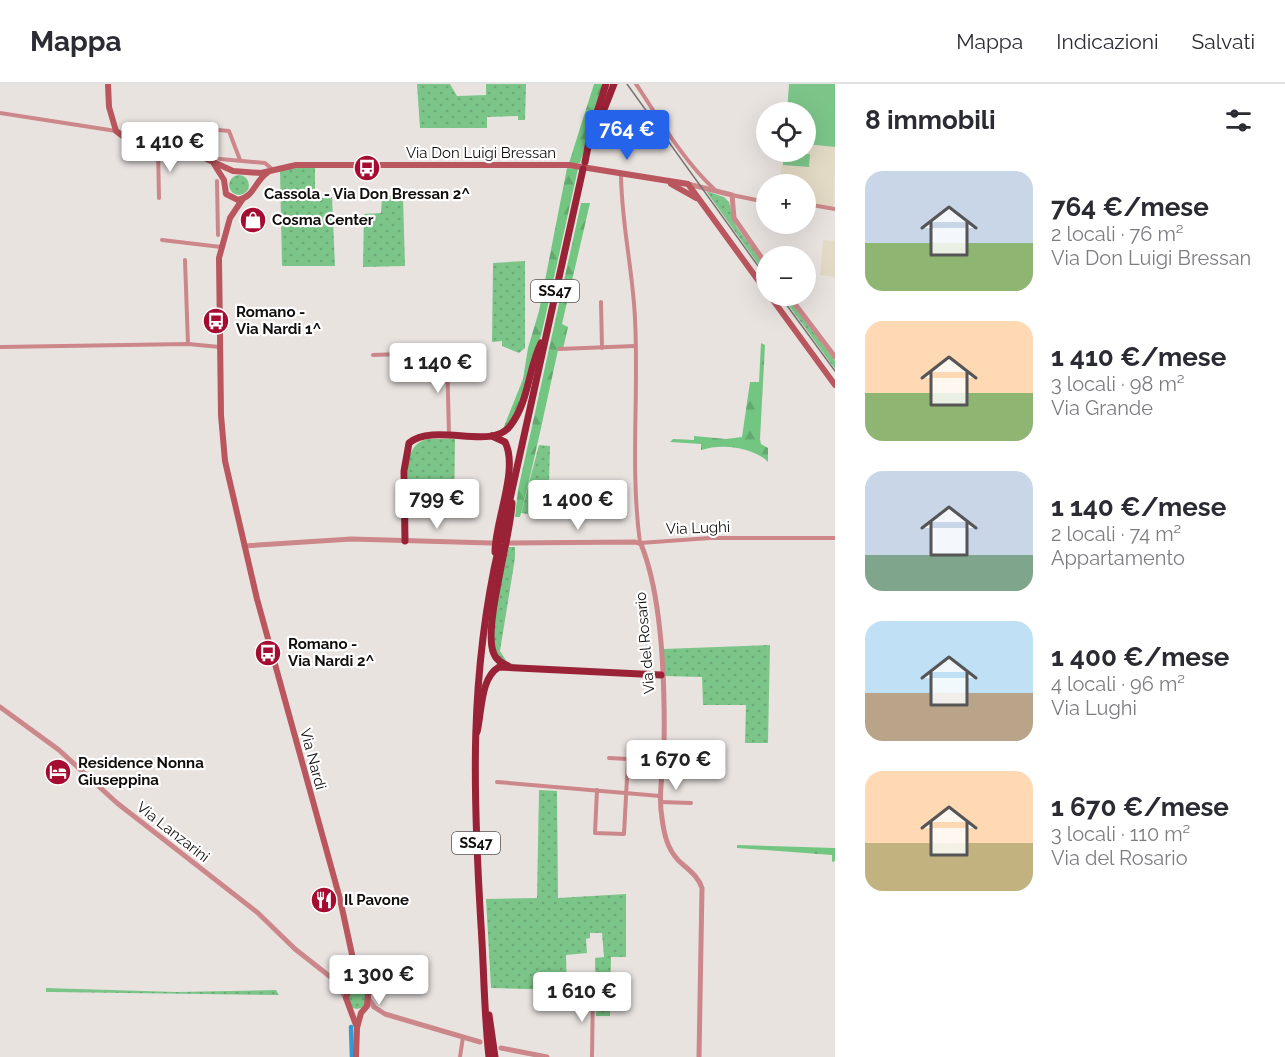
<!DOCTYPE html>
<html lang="it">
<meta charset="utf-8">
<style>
:root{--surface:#fff;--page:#f2f2f3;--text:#2b2b33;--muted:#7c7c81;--line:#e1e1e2;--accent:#2563eb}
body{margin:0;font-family:Raleway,sans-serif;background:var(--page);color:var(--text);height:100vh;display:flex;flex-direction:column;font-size:22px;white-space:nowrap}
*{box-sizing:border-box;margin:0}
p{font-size:20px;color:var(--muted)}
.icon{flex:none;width:33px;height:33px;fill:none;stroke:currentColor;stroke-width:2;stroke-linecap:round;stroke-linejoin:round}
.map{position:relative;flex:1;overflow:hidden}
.panel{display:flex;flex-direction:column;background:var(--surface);width:450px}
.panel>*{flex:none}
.tools{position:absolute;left:756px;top:18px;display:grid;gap:12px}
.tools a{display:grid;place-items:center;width:60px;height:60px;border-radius:50%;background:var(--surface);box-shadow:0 6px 24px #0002;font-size:30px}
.price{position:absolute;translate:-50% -51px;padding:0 14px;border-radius:6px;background:#fff;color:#222;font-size:20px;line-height:39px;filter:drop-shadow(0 2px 3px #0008)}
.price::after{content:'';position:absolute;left:50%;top:36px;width:18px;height:14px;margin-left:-9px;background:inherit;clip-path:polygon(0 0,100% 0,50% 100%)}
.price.on{background:var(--accent);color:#fff}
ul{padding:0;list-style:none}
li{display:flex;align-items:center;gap:18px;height:150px;padding:0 30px}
li span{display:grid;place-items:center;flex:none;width:168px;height:120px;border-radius:18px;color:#555}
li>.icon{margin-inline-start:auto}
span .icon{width:72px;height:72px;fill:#fffc;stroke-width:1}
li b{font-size:26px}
h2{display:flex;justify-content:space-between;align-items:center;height:72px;padding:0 30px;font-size:26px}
header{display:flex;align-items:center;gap:36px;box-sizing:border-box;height:84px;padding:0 30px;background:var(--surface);border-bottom:2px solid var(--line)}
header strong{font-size:28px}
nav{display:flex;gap:33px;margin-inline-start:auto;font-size:21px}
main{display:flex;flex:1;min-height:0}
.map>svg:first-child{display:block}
.education{fill:#e3dac5}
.grass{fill:url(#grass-dots)}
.forest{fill:url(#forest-firs)}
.pitch{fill:#7cc589}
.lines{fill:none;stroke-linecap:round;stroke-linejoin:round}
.canal{stroke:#2f9bd4;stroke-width:4.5}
.minor{stroke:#cc878a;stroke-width:4}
.tertiary{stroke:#cc878a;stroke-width:5}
.secondary{stroke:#b9565e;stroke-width:6}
.trunk{stroke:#9a2236;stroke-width:7}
.rail{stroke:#777371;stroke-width:1.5}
.labels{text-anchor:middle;stroke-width:4.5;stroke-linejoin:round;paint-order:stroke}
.shield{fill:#fff;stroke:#585656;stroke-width:1.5}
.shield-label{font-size:14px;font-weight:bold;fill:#100e0d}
.street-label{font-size:15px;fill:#100e0d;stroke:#fff}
.poi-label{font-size:15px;font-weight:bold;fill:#100e0d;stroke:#fff;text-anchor:start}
</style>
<header>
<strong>Mappa</strong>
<nav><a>Mappa</a><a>Indicazioni</a><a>Salvati</a></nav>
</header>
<main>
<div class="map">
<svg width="835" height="973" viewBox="0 0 835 973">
<defs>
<pattern id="grass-dots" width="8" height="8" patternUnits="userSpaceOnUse" patternTransform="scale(1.5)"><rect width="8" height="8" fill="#7cc589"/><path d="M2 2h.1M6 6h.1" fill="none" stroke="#6aa875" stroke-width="1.8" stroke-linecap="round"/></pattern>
<pattern id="forest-firs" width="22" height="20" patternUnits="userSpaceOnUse" patternTransform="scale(1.5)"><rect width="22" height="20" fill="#72c682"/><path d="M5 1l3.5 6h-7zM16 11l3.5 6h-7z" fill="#62a96f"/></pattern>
</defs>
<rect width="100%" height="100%" fill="#e9e3e0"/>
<!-- education -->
<g class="education">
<polygon points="806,60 835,63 834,123 806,118 806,100 780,97 783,68 806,68"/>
<polygon points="823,156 835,157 835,193 820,191"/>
</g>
<!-- grass -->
<g class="grass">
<polygon points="417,0 450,0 457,12 486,11 486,0 526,0 525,36 518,36 518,32 487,33 487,44 420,44"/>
<polygon points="315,82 315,114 332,113 335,182 282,182 280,86"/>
<circle cx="239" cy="101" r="10"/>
<polygon points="706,107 724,113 729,118 736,142 766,183 766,191"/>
<polygon points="382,112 403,112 405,182 363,183 364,130 381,129"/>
<polygon points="525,177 525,264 519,269 502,262 502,257 492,258 493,179"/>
<polygon points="782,212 787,212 835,277 835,285"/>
<path d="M427,355H455L454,432H433V423H422V412H408C409,391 402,362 427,355Z"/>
<polygon points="539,361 550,362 548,433 521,429"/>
<path d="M509,463H515V474L500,567L507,578L516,581C510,581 503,581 499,575C485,555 504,487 509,463Z"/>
<polygon points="770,561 768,659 745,659 746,621 703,621 702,593 664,592 663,565"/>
<polygon points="539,706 557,707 558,814 626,810 626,873 611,873 610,932 596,932 595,874 604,873 602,849 590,849 590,854 586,855 587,869 566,871 567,906 491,904 486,815 537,814"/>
<polygon points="46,904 177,908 276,906 279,911 51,908 46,908"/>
<circle cx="357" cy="915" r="10"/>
</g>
<!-- forest -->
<g class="forest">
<polygon points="594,0 604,0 580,79 569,79"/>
<polygon points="567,84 578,85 542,248 519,326 503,345 523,295 528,264 539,227"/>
<path d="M581,119H590L562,240L568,243L563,265L558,266C546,320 535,375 521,429L520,433H515L518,406Z"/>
<path d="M761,259L765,261L760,355L761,360L768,364V378C753,363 722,359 701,366V360L670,358L673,355L694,356V352L726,355L742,353L750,298H759Z"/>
<polygon points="737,761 835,764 835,777 832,778 832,771 737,764"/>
</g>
<!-- pitch -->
<g class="pitch">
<polygon points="789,0 835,0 835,63 806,60 806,28 787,28"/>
<polygon points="784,68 810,70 809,83 783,81"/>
</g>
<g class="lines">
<!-- canal -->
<polyline class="canal" points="351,943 352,973"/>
<!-- minor -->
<g class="minor">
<path d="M636,0C660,36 682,75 714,105"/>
<polyline points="0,29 116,47"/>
<polyline points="153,40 229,47 240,76"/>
<polyline points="158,64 159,114"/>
<polyline points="220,75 265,79 273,86"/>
<path d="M621,89C621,138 633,186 635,235C639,309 630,384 640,459L710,454H835"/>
<polyline points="217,97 218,151"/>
<polyline points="732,111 766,118"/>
<polyline points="806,120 835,125"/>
<polyline points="162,156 221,163"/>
<polyline points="185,176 188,260"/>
<polyline points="601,218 602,264"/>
<polyline points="0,263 188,260 220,263"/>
<polyline points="559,265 635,262"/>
<polyline points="447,268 449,351"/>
<polyline points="373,271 481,267"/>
<polyline points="497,698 660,712"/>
<polyline points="597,706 595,749 624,750 628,675 609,674"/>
<polyline points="660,718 691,719"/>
<polyline points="460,973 463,953"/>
<polyline points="592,973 593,906"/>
</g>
<!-- tertiary -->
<g class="tertiary">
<polyline points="688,100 732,111 734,134 766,180"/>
<polyline points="789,212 835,273"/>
<path d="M244,462L351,455L491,459L635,458L641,460C663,514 665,607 664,666C663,689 658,711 662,734C664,750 667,764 678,776C687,785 698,791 702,804L699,973"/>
<polyline points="0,623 59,666 117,719 258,829 295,865 342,902 350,903"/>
<polyline points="336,899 346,914"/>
<polyline points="368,914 374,923 385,930 480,958"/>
<polyline points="501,964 547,973"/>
</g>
<!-- secondary -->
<g class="secondary">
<polyline points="108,0 109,23 116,47 131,58 198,71 233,87 261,89 296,81 569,81 688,100 766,207"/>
<path d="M214,80L224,96L226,110L238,116C254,113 255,97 267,89"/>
<polyline points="671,100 696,114"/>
<polyline points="242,116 230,134 219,174 221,331 225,377 257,515 340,815 353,875 368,910 367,922 361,929 357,944 356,973"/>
<polyline points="770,212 835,301"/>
<polyline points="356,941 346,914 349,905 357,899 359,890"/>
</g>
<!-- trunk -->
<g class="trunk">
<polyline points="592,56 614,0"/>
<polyline points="585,78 591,47 606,0"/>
<path d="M492,352L505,358C519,385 495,437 495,468"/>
<polyline points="501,456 583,85"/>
<path d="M405,457L404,387L409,359C435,338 492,367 510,342C529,318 528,285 541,259"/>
<path d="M508,582C502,579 496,576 494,570C482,545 511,453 512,419"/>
<path d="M477,648C482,628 480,594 499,583L661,591"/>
<polyline points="489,931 495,973"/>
<path d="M489,973C484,929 484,885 481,841C473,709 469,593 499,462"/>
</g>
<!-- rail -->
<g class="rail">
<polyline points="627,0 766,193"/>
<polyline points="780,212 835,287"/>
</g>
</g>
<!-- icons -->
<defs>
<symbol id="bus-disc" viewBox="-11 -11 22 22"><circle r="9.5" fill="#a60c31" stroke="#fff"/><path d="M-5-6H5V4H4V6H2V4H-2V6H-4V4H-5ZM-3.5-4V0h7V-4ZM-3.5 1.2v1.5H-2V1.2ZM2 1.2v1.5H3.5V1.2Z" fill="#fff"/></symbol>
<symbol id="shop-disc" viewBox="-11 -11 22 22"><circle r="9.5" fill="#a60c31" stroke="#fff"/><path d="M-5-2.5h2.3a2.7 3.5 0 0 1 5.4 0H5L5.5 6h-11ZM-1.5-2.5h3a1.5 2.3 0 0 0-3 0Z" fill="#fff"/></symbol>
<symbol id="hotel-disc" viewBox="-11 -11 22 22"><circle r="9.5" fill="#a60c31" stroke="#fff"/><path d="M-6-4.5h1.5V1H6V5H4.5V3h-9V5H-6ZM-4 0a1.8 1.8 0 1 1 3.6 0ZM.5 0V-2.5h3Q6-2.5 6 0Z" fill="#fff"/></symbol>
<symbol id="restaurant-disc" viewBox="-11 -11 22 22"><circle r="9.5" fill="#a60c31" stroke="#fff"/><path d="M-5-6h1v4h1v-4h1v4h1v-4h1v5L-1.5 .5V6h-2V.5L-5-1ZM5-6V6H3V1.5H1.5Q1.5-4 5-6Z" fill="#fff"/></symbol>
</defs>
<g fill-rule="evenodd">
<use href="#bus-disc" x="352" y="69" width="30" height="30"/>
<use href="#shop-disc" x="238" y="121" width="30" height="30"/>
<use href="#bus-disc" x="201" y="222" width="30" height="30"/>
<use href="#bus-disc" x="253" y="554" width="30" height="30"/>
<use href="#hotel-disc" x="43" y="673" width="30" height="30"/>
<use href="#restaurant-disc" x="309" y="801" width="30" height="30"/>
</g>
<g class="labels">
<!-- shield labels -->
<g class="shield">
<rect x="531" y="196" width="48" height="22" rx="4.5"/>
<rect x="452" y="748" width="48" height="22" rx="4.5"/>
</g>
<g class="shield-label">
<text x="555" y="212">SS47</text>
<text x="476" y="764">SS47</text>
</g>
<!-- street labels -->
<g class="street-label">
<text x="481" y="74">Via Don Luigi Bressan</text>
<text transform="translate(698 444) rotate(-2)" y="5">Via Lughi</text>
<text transform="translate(645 559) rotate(-95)" y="5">Via del Rosario</text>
<text transform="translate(313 675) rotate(75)" y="5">Via Nardi</text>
<text transform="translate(173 748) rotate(38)" y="5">Via Lanzarini</text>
</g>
<!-- poi labels -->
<g class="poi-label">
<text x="367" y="115" text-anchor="middle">Cassola - Via Don Bressan 2^</text>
<text x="272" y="141">Cosma Center</text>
<text x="236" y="233">Romano -<tspan x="236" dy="17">Via Nardi 1^</tspan></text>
<text x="288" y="565">Romano -<tspan x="288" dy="17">Via Nardi 2^</tspan></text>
<text x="78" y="684">Residence Nonna<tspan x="78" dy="17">Giuseppina</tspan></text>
<text x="344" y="821">Il Pavone</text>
</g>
</g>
</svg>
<div class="tools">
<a><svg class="icon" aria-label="locate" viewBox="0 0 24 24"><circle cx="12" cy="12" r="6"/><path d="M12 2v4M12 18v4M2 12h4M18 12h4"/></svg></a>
<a>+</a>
<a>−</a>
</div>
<b class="price on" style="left:627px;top:77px">764 €</b>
<b class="price" style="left:170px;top:89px">1 410 €</b>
<b class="price" style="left:438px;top:310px">1 140 €</b>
<b class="price" style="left:437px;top:446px">799 €</b>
<b class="price" style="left:578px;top:447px">1 400 €</b>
<b class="price" style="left:676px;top:707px">1 670 €</b>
<b class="price" style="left:379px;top:922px">1 300 €</b>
<b class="price" style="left:582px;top:939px">1 610 €</b>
</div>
<section class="panel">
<h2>8 immobili<svg class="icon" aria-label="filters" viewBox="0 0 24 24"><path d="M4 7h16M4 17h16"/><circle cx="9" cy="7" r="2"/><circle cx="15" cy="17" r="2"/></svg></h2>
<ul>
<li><span style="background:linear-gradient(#c9d6e8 60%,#8fb573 0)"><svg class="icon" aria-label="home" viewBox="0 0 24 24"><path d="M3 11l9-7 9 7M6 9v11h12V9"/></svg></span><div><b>764 €/mese</b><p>2 locali · 76 m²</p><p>Via Don Luigi Bressan</p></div></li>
<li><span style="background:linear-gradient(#ffd9b3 60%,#8fb573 0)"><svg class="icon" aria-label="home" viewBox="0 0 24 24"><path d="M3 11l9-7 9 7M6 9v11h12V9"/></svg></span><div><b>1 410 €/mese</b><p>3 locali · 98 m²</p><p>Via Grande</p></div></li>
<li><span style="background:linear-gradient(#c9d6e8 70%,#7fa58c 0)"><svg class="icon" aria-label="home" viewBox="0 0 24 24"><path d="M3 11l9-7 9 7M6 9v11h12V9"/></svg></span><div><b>1 140 €/mese</b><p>2 locali · 74 m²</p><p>Appartamento</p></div></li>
<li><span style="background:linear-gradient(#bfe0f5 60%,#b9a48a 0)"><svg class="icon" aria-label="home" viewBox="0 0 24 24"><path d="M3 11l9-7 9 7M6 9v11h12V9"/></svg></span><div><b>1 400 €/mese</b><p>4 locali · 96 m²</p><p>Via Lughi</p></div></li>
<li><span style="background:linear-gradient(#ffd9b3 60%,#c2b280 0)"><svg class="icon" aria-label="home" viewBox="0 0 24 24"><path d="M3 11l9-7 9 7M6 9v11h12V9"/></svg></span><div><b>1 670 €/mese</b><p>3 locali · 110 m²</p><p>Via del Rosario</p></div></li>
</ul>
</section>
</main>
